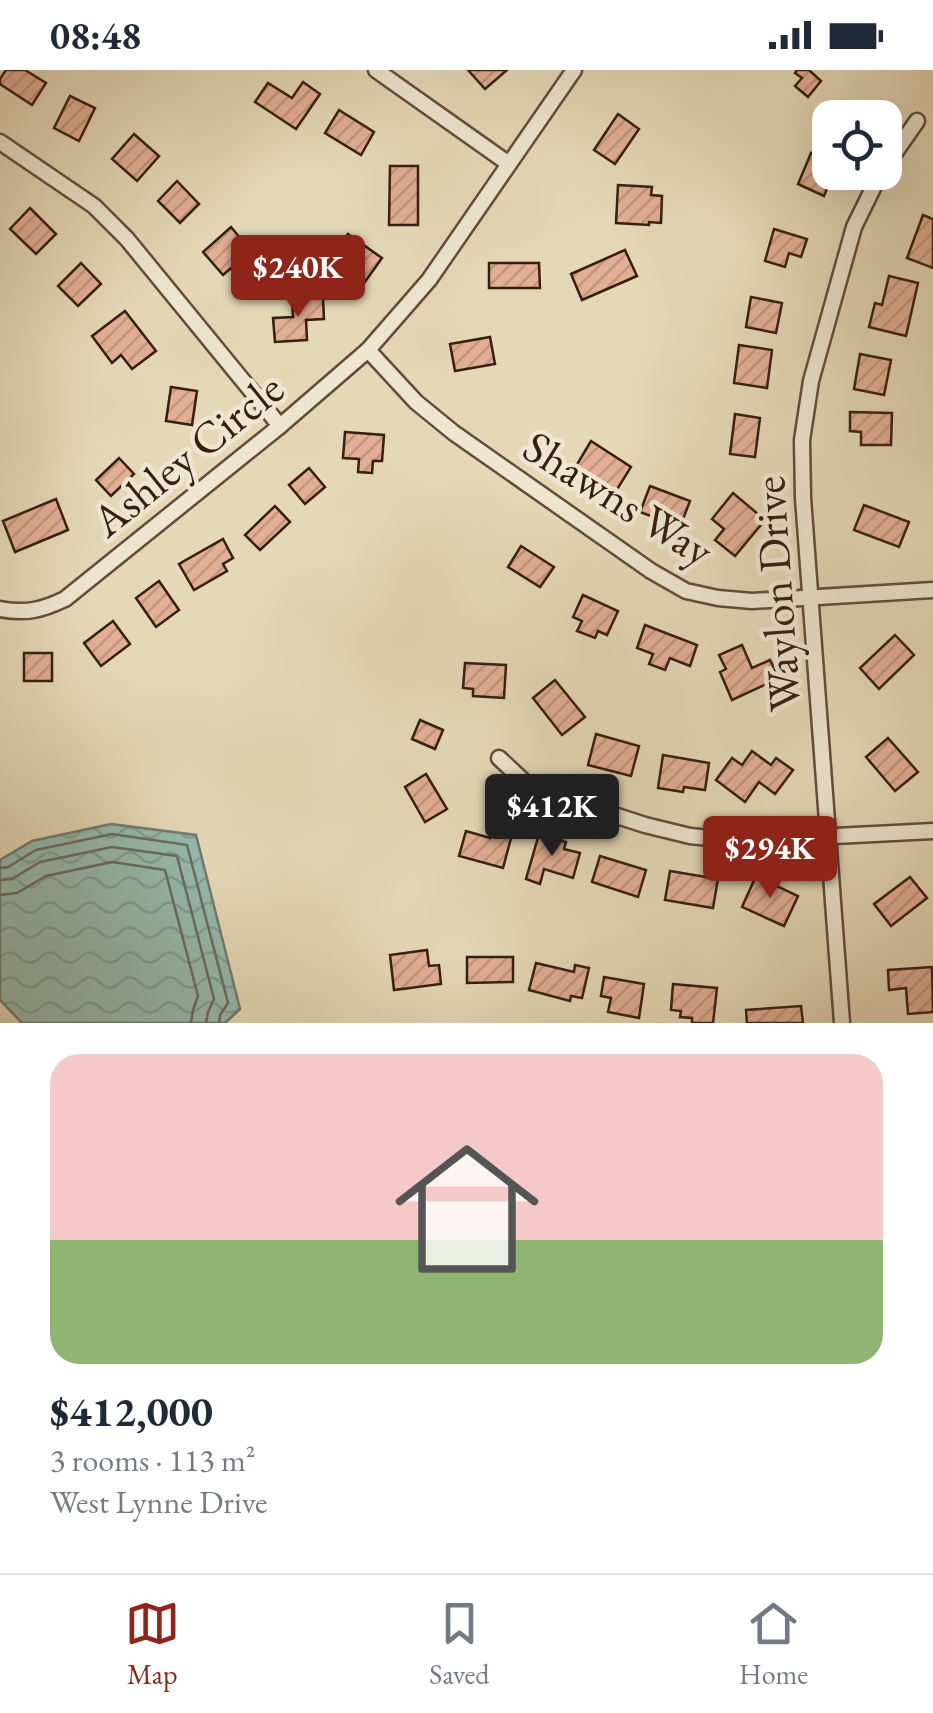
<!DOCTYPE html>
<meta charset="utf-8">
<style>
:root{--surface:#fff;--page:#f6f6f7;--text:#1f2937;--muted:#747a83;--line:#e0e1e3;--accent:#8f2418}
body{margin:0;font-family:"EB Garamond",serif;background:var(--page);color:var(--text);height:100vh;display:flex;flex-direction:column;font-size:38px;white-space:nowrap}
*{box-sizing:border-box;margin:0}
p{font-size:32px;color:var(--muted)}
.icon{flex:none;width:55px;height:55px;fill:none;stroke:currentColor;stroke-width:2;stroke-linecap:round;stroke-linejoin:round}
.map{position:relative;height:953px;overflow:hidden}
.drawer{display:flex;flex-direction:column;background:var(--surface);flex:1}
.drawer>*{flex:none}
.tools{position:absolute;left:812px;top:30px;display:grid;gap:20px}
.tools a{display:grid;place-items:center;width:90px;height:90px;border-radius:20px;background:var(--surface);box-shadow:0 10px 40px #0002;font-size:50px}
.price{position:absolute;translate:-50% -85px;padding:0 22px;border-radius:10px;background:var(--accent);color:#fff;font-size:32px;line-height:65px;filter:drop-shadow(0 2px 5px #0008)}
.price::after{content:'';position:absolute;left:50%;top:60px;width:30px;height:22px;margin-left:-15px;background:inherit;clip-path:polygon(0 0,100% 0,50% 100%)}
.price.active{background:#222;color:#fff}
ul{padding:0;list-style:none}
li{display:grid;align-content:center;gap:20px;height:530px;padding:0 50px}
li span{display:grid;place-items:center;height:310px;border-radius:30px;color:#555}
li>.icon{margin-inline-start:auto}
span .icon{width:180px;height:180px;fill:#fffc;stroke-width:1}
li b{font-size:42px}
.status{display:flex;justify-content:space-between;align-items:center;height:70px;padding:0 50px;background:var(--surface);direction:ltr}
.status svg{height:28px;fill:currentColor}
.tabs{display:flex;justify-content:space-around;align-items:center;height:140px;border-top:2px solid var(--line);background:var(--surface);font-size:28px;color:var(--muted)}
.tabs a{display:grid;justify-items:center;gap:5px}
.tabs .active{color:var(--accent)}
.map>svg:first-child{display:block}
.water{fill:url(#water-waves);stroke:#707c6f;stroke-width:2.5}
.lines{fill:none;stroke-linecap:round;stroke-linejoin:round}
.shore{stroke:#666c60;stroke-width:2.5}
.building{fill:url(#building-hatch);stroke:#361e10;stroke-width:2.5}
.street-casing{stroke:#624c3a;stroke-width:19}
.street{stroke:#eee6d0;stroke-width:14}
.labels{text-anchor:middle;stroke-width:9;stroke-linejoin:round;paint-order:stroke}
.street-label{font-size:45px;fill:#361e10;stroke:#eee6d0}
</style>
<div class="status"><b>08:48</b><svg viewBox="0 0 49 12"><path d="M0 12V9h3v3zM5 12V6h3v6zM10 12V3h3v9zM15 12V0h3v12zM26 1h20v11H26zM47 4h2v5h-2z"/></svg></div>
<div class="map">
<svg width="933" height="953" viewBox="0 0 933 953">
<defs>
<pattern id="water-waves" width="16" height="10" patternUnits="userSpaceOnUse" patternTransform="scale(2.5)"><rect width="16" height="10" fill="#96baaf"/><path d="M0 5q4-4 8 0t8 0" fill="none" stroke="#829f96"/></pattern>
<pattern id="building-hatch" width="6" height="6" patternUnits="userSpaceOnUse" patternTransform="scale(2.5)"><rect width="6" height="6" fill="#e2ae94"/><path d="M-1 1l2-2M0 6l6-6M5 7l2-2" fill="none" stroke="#c2957f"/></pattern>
</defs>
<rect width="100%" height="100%" fill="#e5d8b7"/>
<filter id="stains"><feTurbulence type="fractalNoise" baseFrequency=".002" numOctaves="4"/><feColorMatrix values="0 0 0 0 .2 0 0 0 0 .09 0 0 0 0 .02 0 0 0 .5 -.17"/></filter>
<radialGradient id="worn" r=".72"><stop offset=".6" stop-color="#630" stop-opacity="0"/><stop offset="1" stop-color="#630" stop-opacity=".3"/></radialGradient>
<!-- water -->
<polygon class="water" points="111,754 196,765 240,939 225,953 22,953 0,930 0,790 32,771"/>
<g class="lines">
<!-- shore -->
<g class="shore">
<polyline points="0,798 8,797 36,780 112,764 187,775 228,933 220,945 219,953"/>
<polyline points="0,810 12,809 40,792 112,777 177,786 214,929 208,942 206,953"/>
<polyline points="0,825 17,823 46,806 112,792 165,800 198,926 193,940 191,953"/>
</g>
</g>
<!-- building -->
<g class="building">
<polygon points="6,0 25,0 46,13 32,35 0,14 0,9"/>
<polygon points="468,0 507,0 485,19"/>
<polygon points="797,0 809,0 821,11 808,27 795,16 802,8 795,3"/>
<polygon points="303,12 320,24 296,59 255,32 268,13 292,28"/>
<polygon points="70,26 95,38 79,71 54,58"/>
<polygon points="339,40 374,62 361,85 325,63"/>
<polygon points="618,44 639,59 615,94 594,80"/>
<polygon points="134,64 159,86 137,111 112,89"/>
<polygon points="811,83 830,92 830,102 834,102 824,126 798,114"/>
<polygon points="390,96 418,96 418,155 389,155"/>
<polygon points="177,111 199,134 180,153 158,131"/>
<polygon points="618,115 652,117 651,125 662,126 661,153 649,152 649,155 616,153"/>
<polygon points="30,138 56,164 36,184 10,159"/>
<polygon points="923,145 933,149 933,198 907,188"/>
<polygon points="231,157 251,181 223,205 203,182"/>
<polygon points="774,159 807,169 801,187 789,183 785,197 765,191"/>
<polygon points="348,164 382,188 362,216 328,191"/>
<polygon points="625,180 637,206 582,230 571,204"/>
<polygon points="81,193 101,214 78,236 58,216"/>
<polygon points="489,193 539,193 540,218 489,218"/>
<polygon points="889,206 918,213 906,266 869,257 875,233 882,235"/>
<polygon points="751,227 782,233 776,263 746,257"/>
<polygon points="323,228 324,249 306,250 307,270 275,272 273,248 293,247 292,230"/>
<polygon points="125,241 156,281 132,299 121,285 112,293 92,266"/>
<polygon points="490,267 495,294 455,301 450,274"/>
<polygon points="739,275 772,280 767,318 734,313"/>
<polygon points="860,284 891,290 884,325 854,319"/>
<polygon points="171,317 197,321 192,355 166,351"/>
<polygon points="850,342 892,343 891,375 861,375 861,362 850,361"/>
<polygon points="735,344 760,348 755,387 730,384"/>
<polygon points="345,362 384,365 382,391 373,391 372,403 358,402 359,389 343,388"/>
<polygon points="591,371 631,397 616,421 576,396"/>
<polygon points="119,388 134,404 111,426 96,410"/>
<polygon points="309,398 325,417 305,434 289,415"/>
<polygon points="650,416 690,431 680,457 640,442"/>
<polygon points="733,423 765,450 735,486 715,470 724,459 712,449"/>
<polygon points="56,429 68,460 15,482 3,451"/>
<polygon points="864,435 909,452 899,477 854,460"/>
<polygon points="275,436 290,452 260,480 245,465"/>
<polygon points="223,469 233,488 223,494 227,501 194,520 179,494"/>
<polygon points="521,476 554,497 540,517 508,497"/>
<polygon points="159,511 179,540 156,557 136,528"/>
<polygon points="583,525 618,541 607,565 598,561 595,568 577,561 582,551 573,547"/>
<polygon points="113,551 130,574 101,596 84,573"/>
<polygon points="645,555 697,575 690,596 670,588 665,600 649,594 653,584 637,578"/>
<polygon points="895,565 914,585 879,619 860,598"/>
<polygon points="742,575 752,598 770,590 779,608 732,630 720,602 726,599 719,585"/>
<rect x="24" y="583" width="28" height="28"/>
<polygon points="465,593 506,595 504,628 473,626 473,619 463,618"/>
<polygon points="555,610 585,647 562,665 533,628"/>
<polygon points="420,650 443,660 435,679 412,669"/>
<polygon points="596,664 639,676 631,706 588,695"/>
<polygon points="888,668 918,702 895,721 866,687"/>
<polygon points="752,681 771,695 776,688 793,700 775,724 759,712 745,732 716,710 732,688 742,695"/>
<polygon points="663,685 709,693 705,720 684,717 683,722 658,718"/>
<polygon points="426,704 447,739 425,752 405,717"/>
<polygon points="495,752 514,757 503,798 459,786 466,761 490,768"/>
<polygon points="539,764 566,772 564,779 580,783 573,808 544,799 540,814 526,809"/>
<polygon points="600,786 646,800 638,827 592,812"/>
<polygon points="670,801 718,809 713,838 665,830"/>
<polygon points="756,806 798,826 784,856 742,837"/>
<polygon points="910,807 927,828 891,856 874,834"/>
<polygon points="427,880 429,896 439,895 441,914 394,920 390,885"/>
<polygon points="467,887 513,887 513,912 467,913"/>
<polygon points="536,893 574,902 575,895 589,898 582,928 571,926 570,931 529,920"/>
<polygon points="932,897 933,942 908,944 906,918 889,920 888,900"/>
<polygon points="604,907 644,914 639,948 608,942 611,928 601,926"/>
<polygon points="673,914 717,918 713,953 692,953 692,948 680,947 681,941 671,940"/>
<polygon points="801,936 803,953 747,953 746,940"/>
</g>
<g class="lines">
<defs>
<g id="street">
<polyline points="376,0 509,94"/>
<polyline points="0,72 94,136 127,169 280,356"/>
<polyline points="885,97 917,51"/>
<polyline points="368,280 416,332 454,363 651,501 686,521 718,528 752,531 933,520"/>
<path d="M0,539C26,544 42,540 65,529L280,356L368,280L429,210L574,0"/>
<polyline points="499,688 531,718 645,755 690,766 738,771 933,761"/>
<polyline points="842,953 803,428 802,370 811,311 854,157 881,102"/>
</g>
</defs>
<!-- street casing -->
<use href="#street" class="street-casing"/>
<!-- street -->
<use href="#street" class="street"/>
</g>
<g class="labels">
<!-- street labels -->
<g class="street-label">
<text transform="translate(187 384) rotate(-39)" y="16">Ashley Circle</text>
<text transform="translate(619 428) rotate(32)" y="16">Shawns Way</text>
<text transform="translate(776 524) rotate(-94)" y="16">Waylon Drive</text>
</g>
</g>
<rect width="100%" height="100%" filter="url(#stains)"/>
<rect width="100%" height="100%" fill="url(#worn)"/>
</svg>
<div class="tools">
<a><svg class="icon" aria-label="locate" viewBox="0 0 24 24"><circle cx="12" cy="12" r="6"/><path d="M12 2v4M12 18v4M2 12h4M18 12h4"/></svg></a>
</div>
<b class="price" style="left:298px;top:250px">$240K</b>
<b class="price active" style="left:552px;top:789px">$412K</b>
<b class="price" style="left:770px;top:831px">$294K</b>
</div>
<section class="drawer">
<ul>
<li><span style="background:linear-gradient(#f6c9c9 60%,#8fb573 0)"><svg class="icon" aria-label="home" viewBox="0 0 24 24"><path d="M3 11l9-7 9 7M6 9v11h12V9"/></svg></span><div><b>$412,000</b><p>3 rooms · 113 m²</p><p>West Lynne Drive</p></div></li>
</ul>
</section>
<nav class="tabs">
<a class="active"><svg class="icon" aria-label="map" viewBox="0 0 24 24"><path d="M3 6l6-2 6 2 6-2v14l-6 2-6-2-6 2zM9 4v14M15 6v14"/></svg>Map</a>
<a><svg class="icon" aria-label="saved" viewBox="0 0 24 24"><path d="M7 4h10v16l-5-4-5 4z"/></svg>Saved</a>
<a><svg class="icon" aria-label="home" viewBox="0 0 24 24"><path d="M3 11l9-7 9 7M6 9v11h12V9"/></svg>Home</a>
</nav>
